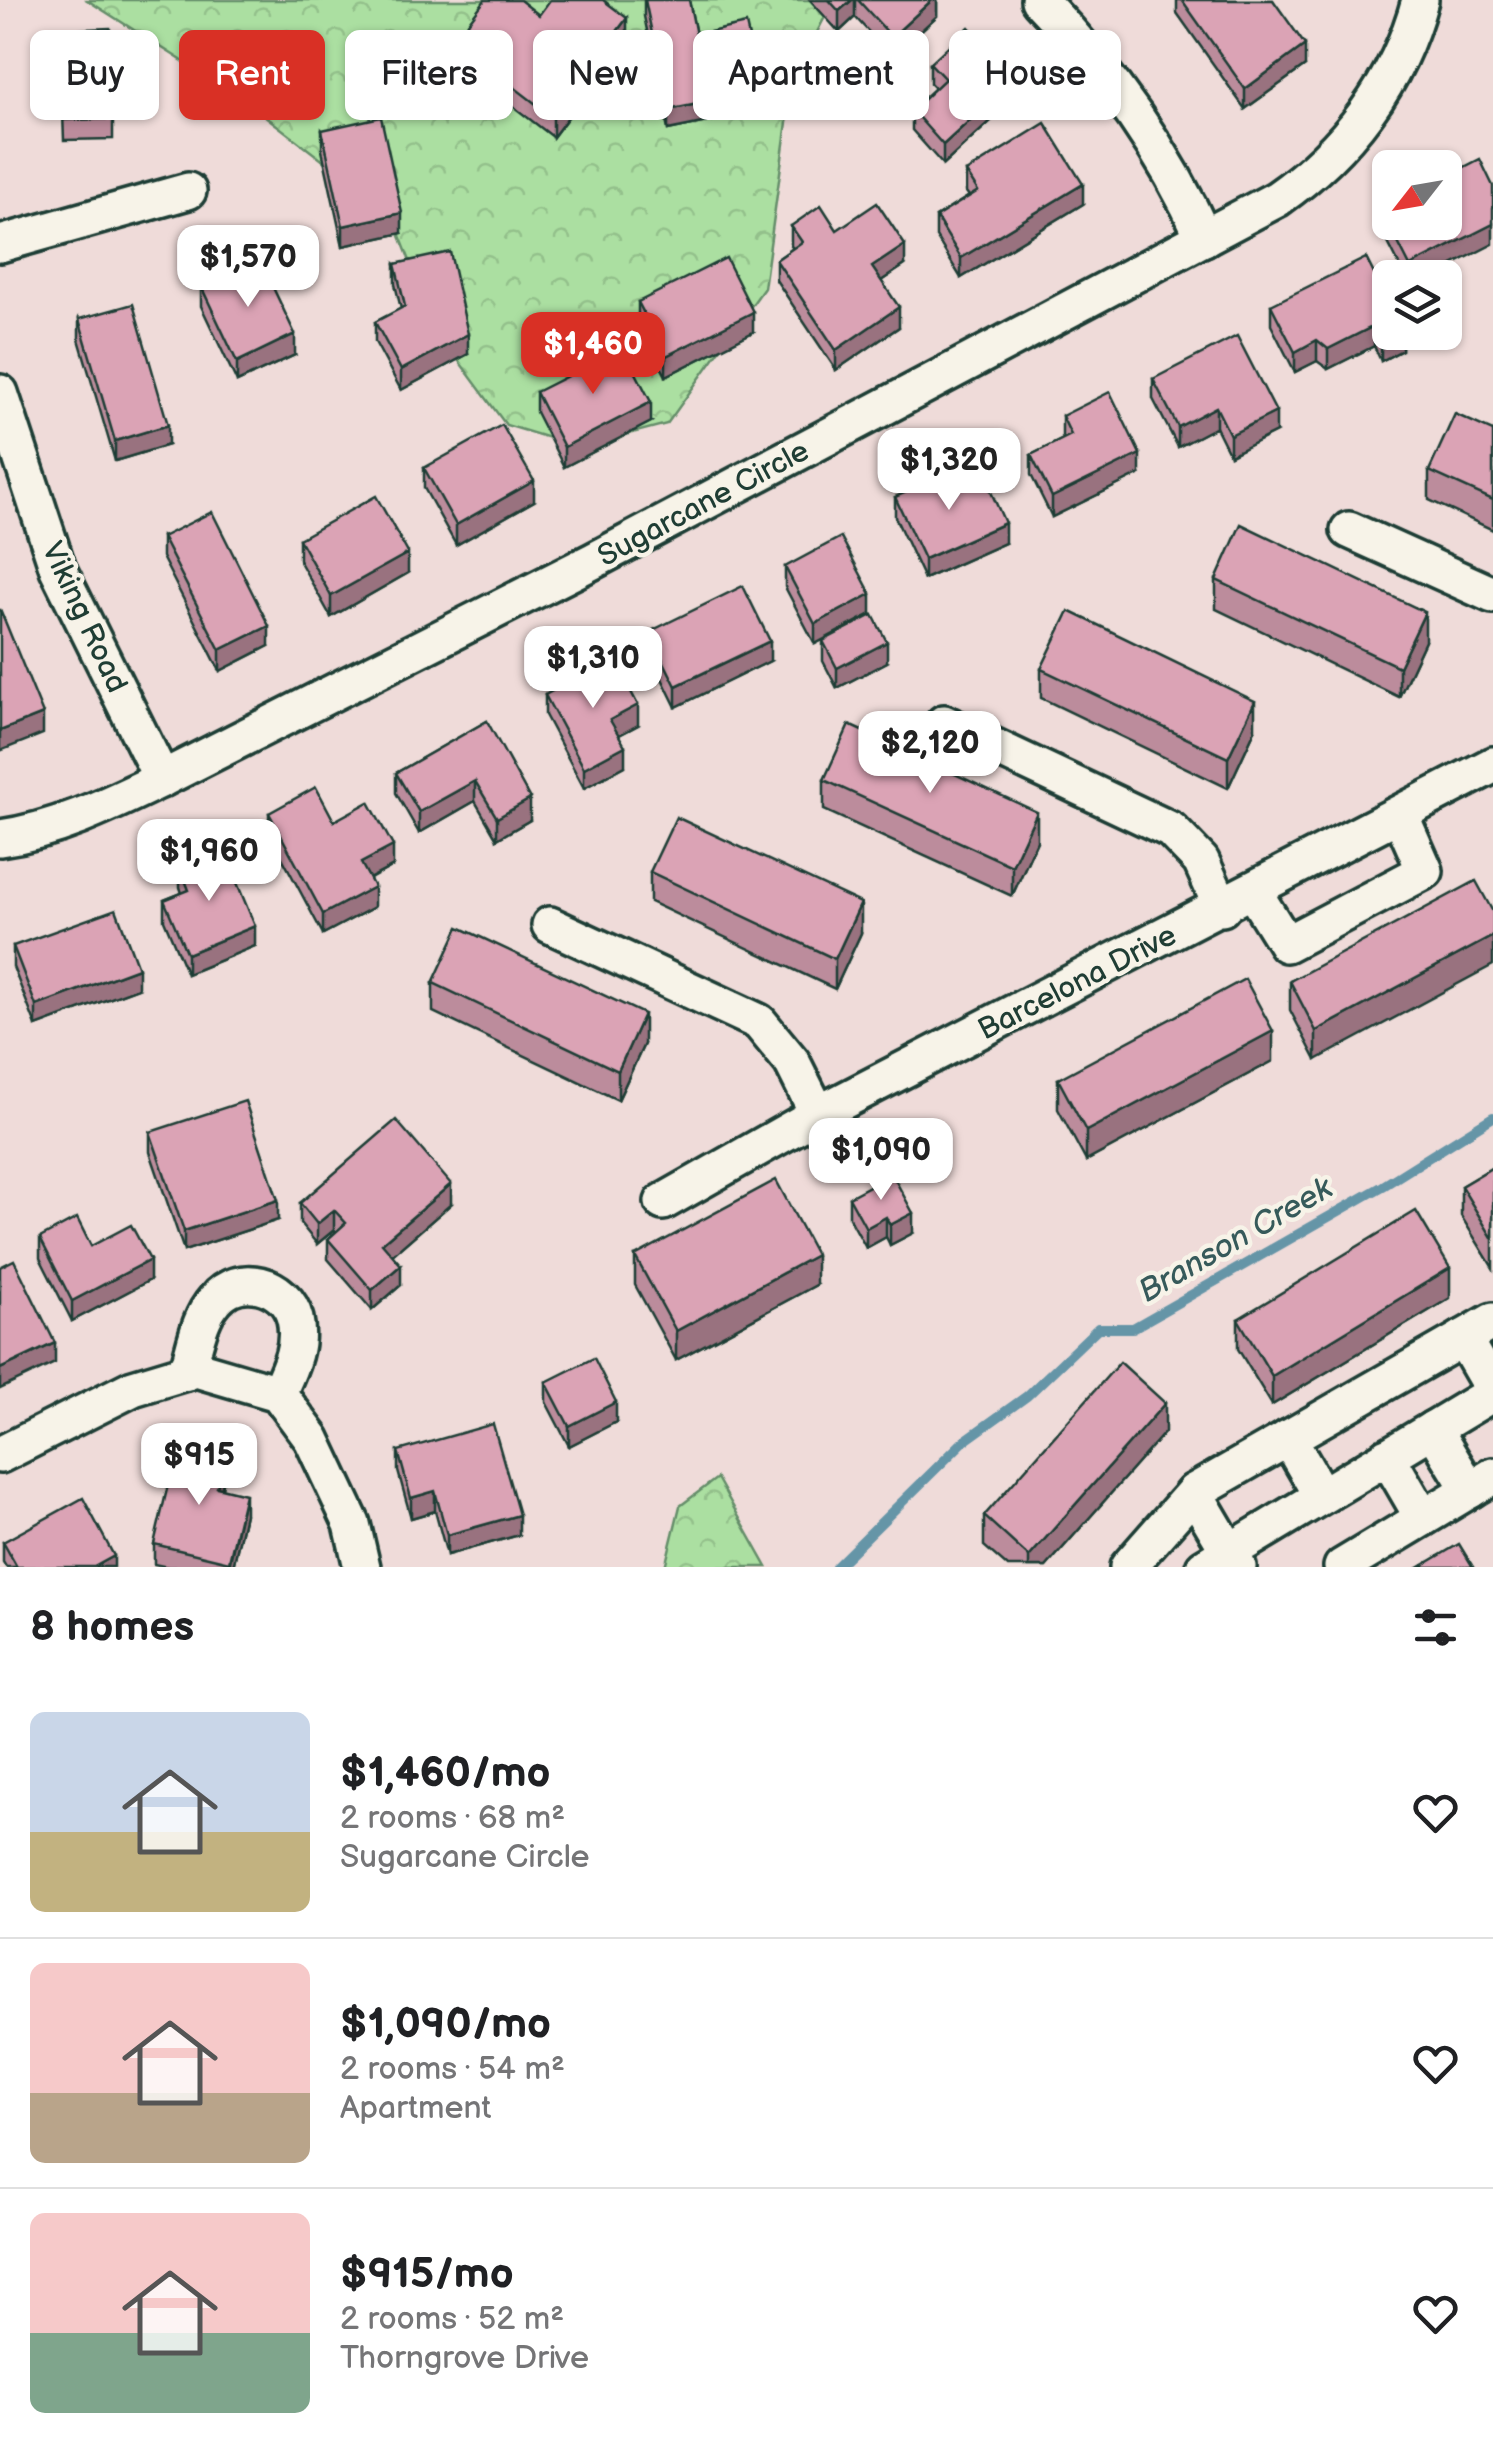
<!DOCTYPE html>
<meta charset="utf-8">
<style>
:root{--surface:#fff;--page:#f2f2f2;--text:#202124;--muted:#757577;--line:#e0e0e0;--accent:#d93025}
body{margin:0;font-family:"Balsamiq Sans",sans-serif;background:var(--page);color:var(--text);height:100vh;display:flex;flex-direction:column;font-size:38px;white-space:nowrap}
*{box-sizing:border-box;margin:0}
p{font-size:32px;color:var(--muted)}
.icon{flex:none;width:55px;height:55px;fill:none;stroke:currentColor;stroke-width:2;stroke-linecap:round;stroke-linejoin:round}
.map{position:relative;height:1567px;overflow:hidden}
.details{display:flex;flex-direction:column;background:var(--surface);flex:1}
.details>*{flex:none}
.hud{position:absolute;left:30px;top:30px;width:1435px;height:90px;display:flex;gap:20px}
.needle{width:65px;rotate:239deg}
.tools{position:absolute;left:1372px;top:150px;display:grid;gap:20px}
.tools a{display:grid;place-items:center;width:90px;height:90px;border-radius:15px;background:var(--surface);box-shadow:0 2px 8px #0004;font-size:50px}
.price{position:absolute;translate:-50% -85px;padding:0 22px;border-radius:20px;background:#fff;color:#222;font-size:32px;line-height:65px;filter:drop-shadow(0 2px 5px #0008)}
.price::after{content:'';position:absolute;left:50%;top:60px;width:30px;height:22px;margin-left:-15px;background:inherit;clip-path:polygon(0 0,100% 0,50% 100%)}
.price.current{background:var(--accent);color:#fff}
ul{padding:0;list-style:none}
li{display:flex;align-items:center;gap:30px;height:250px;padding:0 30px}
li+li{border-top:2px solid var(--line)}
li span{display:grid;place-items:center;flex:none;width:280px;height:200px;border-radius:15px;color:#555}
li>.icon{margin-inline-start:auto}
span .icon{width:120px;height:120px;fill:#fffc;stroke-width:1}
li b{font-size:42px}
h2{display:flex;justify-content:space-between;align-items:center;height:120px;padding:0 30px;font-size:42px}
.tag{padding:0 35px;border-radius:15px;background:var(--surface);box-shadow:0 2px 8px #0004;font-size:35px;line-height:90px}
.tag.current{background:var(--accent);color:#fff}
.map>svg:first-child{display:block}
.forest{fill:url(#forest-crowns);stroke:#658e6a;stroke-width:2.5}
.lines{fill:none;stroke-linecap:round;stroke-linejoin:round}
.stream{stroke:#6595a7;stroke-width:10}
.minor-casing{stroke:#1f3d34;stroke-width:42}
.minor{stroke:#f7f3e8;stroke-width:35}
.wall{fill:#bc8c9c;stroke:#1f3d34;stroke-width:2.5}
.shaded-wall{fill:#99727f;stroke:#1f3d34;stroke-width:2.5}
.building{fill:#dba3b5;stroke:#1f3d34;stroke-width:2.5}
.labels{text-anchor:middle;stroke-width:9;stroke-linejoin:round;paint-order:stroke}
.street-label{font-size:30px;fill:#1f3d34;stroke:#f7f3e8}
.water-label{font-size:32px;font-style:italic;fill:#365a5a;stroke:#f7f3e8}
</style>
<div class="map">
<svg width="1493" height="1567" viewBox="0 0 1493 1567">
<defs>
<pattern id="forest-crowns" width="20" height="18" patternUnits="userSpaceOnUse" patternTransform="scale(2.5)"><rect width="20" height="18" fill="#abdfa1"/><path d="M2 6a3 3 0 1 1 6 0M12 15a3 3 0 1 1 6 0" fill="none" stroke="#93c08b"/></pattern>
</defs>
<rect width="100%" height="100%" fill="#efdbd9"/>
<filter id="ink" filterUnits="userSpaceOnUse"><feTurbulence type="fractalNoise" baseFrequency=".01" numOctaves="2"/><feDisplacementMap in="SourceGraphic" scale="20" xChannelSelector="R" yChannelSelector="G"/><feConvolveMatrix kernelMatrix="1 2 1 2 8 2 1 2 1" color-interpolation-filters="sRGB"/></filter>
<g filter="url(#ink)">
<!-- forest -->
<g class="forest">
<polygon points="87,0 829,0 829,9 793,79 764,288 667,424 579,447 506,425 439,334 391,213 247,102"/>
<polygon points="717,1478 767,1567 665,1567 680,1506"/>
</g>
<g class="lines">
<!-- stream -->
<polyline class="stream" points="836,1567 963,1442 1027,1396 1098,1328 1133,1328 1383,1186 1493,1117"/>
<defs>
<g id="minor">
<path d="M1039,0C1108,71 1163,147 1204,238"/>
<polyline points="0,244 188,191"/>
<polyline points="0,393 58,569 162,779"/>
<polyline points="1349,530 1493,595"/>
<polyline points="944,723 1171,830 1201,861 1222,908"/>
<path d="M0,838C58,830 110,804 162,779L593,561L1277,199C1347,150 1398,83 1420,0"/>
<polyline points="1253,891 1286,944 1425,871 1400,814"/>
<polyline points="550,925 759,1022 792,1062 818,1114"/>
<polyline points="663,1202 818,1114 1493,765"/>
<polyline points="1463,1338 1493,1390"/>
<path d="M187,1372C195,1348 198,1319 215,1300C238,1271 286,1283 295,1319C301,1346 289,1369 278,1393"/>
<polyline points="1433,1429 1470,1490"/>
<polyline points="1288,1438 1321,1495"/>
<polyline points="0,1455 133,1388 196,1369 278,1393 312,1439 352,1524 362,1567"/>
<polyline points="1387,1456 1423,1518"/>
<polyline points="1194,1492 1238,1567"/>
<polyline points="1128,1567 1194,1492 1493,1321"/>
<polyline points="1204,1567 1493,1393"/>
<polyline points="1342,1567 1493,1476"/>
</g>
</defs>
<!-- minor casing -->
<use href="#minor" class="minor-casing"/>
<!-- minor -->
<use href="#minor" class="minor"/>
</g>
<!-- wall -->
<g class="wall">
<polygon points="644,0 689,0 696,35 761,111 668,130 644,16"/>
<polygon points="810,0 937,0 937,16 892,57 855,17 839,32"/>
<polygon points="1177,0 1273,0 1305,66 1245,109 1177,13"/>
<polygon points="539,15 627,38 553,137 454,61 454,41"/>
<polygon points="60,30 113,119 113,139 64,140"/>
<polygon points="930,63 1016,98 943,165 912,130 912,110 935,88 930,83"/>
<polygon points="322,130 402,233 343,246 322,150"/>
<polygon points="966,172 1083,204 961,278 936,237 936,217 969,196 966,192"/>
<polygon points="1381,209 1427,278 1406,278 1381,229"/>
<polygon points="791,226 837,230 905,265 881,281 899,327 836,370 776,280 776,260 793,248 791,246"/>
<polygon points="395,264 468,354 401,390 375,342 375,322 401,309 395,284"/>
<polygon points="201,286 295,355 237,382 201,306"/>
<polygon points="638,302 753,332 666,376 638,322"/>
<polygon points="1271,305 1402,332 1402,350 1381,361 1374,346 1328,369 1317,361 1295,372 1271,325"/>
<polygon points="79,319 168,445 115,461 79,339"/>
<polygon points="1153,379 1276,432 1230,455 1216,427 1178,447 1153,399"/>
<polygon points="536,392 651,422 564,467 536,412"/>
<polygon points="1062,416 1140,474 1052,517 1031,475 1031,455 1063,439 1062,436"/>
<polygon points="1493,431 1493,530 1429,500 1429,471"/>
<polygon points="424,468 534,501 456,545 424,488"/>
<polygon points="946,490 1005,543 924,579 895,517 895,497"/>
<polygon points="162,537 269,646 220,671 162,557"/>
<polygon points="299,539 408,573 331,617 299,560"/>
<polygon points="785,567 871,614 815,644 785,587"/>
<polygon points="1216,580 1425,641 1399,697 1216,609"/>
<polygon points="649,632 770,661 676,707 649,652"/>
<polygon points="823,641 887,662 837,688 823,661"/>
<polygon points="1041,669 1255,730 1228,788 1041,698"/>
<polygon points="545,695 638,725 619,735 625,766 584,788 545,715"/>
<polygon points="487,721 530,820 497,839 475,801 419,833 396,793 396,773"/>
<polygon points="824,780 1037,841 1012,896 824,810"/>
<polygon points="269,813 334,821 393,866 370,879 374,907 323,934 269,833"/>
<polygon points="180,867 255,946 187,974 164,920 164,900 182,893 180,887"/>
<polygon points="650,872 861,933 835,989 650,902"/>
<polygon points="1493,912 1316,1060 1290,1010 1290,981"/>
<polygon points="13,946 138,988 36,1026 13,967"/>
<polygon points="433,983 644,1044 618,1100 433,1012"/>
<polygon points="1273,1061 1086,1161 1058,1109 1058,1079"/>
<polygon points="150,1132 278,1220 184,1251 150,1152"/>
<polygon points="1493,1167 1493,1268 1461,1216 1461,1186"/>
<polygon points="849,1197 913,1233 890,1245 886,1237 866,1248 849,1217"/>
<polygon points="300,1203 451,1204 392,1255 401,1285 372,1310 328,1259 328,1239 336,1232 334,1230 317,1244 300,1223"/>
<polygon points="40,1238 91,1246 150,1280 72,1321 40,1258"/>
<polygon points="635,1256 816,1285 676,1360 635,1285"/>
<polygon points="1450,1298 1272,1405 1238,1349 1238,1319"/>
<polygon points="546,1382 616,1422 569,1446 546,1402"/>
<polygon points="1165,1432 1046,1567 1008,1567 984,1546 984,1516"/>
<polygon points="398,1451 519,1535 447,1555 435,1511 411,1518 398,1471"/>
<polygon points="224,1478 222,1488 245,1514 233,1567 168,1567 154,1564 154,1544"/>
<polygon points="3,1542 114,1567 6,1567 3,1562"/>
</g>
<!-- shaded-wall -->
<g class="shaded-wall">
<polygon points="852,0 855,0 855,17 839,32 839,11"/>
<polygon points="932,0 937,0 937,16 892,57 892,37"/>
<polygon points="627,18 627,38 553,137 553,117"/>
<polygon points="1305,45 1305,66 1245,109 1245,89"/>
<polygon points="1016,78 1016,98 943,165 943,145"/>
<polygon points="761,91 761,111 668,130 668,110"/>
<polygon points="1083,184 1083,204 961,278 961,258"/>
<polygon points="402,213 402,233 343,246 343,226"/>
<polygon points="1493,224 1493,244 1427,278 1410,278 1410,266"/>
<polygon points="905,245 905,265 872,287 872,267"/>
<polygon points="899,307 899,327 836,370 836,350"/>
<polygon points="753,312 753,332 666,376 666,356"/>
<polygon points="1374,326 1374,346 1328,369 1328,349"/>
<polygon points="1398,332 1402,332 1402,350 1381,361 1381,341"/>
<polygon points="295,334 295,355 237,382 237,362"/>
<polygon points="468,334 468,354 401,390 401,370"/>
<polygon points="1317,340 1317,361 1295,372 1295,352"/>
<polygon points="651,402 651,422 564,467 564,447"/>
<polygon points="1216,407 1216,427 1178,447 1178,427"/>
<polygon points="1276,412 1276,432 1230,455 1230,435"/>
<polygon points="168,425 168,445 115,461 115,441"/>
<polygon points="1140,454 1140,474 1052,517 1052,497"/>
<polygon points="534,481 534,501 456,545 456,525"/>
<polygon points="1005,523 1005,543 924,579 924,559"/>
<polygon points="408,553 408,573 331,617 331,596"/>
<polygon points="871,594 871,614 815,644 815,624"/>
<polygon points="1425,612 1425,641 1399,697 1399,667"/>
<polygon points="269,626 269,646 220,671 220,650"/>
<polygon points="770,641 770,661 676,707 676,686"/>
<polygon points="887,642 887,662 837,688 837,668"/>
<polygon points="1255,701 1255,730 1228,788 1228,758"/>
<polygon points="638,705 638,725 610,740 610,720"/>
<polygon points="43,714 43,734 0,751 0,731"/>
<polygon points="625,746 625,766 584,788 584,768"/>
<polygon points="475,781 475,801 419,833 419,812"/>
<polygon points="530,799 530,820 497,839 497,818"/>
<polygon points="1037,812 1037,841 1012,896 1012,866"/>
<polygon points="393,846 393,866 361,883 361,863"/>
<polygon points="374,887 374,907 323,934 323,914"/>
<polygon points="861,903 861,933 835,989 835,959"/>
<polygon points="255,926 255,946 187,974 187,954"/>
<polygon points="1493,936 1493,965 1316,1060 1316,1031"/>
<polygon points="138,968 138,988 36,1026 36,1006"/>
<polygon points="644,1014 644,1044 618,1100 618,1071"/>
<polygon points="1273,1031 1273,1061 1086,1161 1086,1131"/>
<polygon points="451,1184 451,1204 382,1264 382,1243"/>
<polygon points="278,1200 278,1220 184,1251 184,1231"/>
<polygon points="334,1210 334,1230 317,1244 317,1224"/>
<polygon points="913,1213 913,1233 890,1245 890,1225"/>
<polygon points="886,1217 886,1237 866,1248 866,1228"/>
<polygon points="816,1255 816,1285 676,1360 676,1331"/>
<polygon points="150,1260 150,1280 72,1321 72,1301"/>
<polygon points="401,1265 401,1285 372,1310 372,1290"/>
<polygon points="1450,1268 1450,1298 1272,1405 1272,1376"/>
<polygon points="55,1343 55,1363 0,1389 0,1369"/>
<polygon points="616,1402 616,1422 569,1446 569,1426"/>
<polygon points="1165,1403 1165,1432 1046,1567 1029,1567 1029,1557"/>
<polygon points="224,1458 224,1478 217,1507 217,1487"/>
<polygon points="435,1491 435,1511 411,1518 411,1498"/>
<polygon points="245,1494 245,1514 233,1567 229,1567"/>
<polygon points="519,1515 519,1535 447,1555 447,1535"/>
<polygon points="114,1556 114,1567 94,1567"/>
</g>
<!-- building -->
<g class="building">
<polygon points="485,0 520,0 539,15 550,0 603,0 627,18 553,117 454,41"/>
<polygon points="645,0 689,0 696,35 746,24 761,91 668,110"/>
<polygon points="829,0 852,0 839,11"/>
<polygon points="858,0 932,0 892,37"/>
<polygon points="1182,0 1273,0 1305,45 1245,89"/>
<polygon points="969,27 1016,78 943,145 912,110 945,79 930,63"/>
<polygon points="110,28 113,119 64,120 60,30"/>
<polygon points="381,117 402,213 343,226 322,130"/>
<polygon points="1045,123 1083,184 961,258 936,217 978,191 966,172"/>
<polygon points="1480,159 1493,186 1493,224 1410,266 1381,209 1390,204 1390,222 1445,222 1445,177"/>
<polygon points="877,203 905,245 872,267 899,307 836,350 776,260 802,242 791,226 821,205 837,230"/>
<polygon points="450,252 468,334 401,370 375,322 405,306 395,264"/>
<polygon points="259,258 295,334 237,362 201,286"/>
<polygon points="726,258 753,312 666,356 638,302"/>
<polygon points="1366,258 1390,306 1390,332 1398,332 1381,341 1374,326 1328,349 1317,340 1295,352 1271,305"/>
<polygon points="133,304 168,425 115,441 79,319"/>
<polygon points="1237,336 1276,412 1230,435 1216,407 1178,427 1153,379"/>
<polygon points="623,348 651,402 564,447 536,392"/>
<polygon points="1110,392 1140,454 1052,497 1031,455 1071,435 1062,416"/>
<polygon points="1455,414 1493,431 1493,500 1429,471"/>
<polygon points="502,425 534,481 456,525 424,468"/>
<polygon points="983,474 1005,523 924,559 895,497 940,477 946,490"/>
<polygon points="376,496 408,553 331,596 299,539"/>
<polygon points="212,512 269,626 220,650 162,537"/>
<polygon points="1241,524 1425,612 1399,667 1216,580"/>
<polygon points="841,537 871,594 815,624 785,567"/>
<polygon points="743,586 770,641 676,686 649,632"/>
<polygon points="0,609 43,714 0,731"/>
<polygon points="1069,611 1255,701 1228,758 1041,669"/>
<polygon points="873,615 887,642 837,668 823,641"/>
<polygon points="613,658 638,705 610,720 625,746 584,768 545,695"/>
<polygon points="487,721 530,799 497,818 475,781 419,812 396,773"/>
<polygon points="849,725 1037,812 1012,866 824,780"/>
<polygon points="316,787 334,821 369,802 393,846 361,863 374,887 323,914 269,813"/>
<polygon points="676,817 861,903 835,959 650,872"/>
<polygon points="223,849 255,926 187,954 164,900 189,890 180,867"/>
<polygon points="1476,881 1493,912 1493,936 1316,1031 1290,981"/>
<polygon points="116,909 138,968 36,1006 13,946"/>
<polygon points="459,927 644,1014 618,1071 433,983"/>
<polygon points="1245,979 1273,1031 1086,1131 1058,1079"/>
<polygon points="245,1101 278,1200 184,1231 150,1132"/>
<polygon points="396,1120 451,1184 382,1243 401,1265 372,1290 328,1239 346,1223 334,1210 317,1224 300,1203"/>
<polygon points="1493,1167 1493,1239 1461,1186"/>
<polygon points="892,1174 913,1213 890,1225 886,1217 866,1228 849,1197"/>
<polygon points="776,1180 816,1255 676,1331 635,1256"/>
<polygon points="1416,1211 1450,1268 1272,1376 1238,1319"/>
<polygon points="77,1218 91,1246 131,1225 150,1260 72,1301 40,1238"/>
<polygon points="14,1260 55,1343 0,1369 0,1267"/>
<polygon points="594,1358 616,1402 569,1426 546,1382"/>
<polygon points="1120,1362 1165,1403 1029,1557 984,1516"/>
<polygon points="493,1424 519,1515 447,1535 435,1491 411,1498 398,1451"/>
<polygon points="177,1447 224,1458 217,1487 245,1494 229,1562 154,1544"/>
<polygon points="83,1498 114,1556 94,1567 17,1567 3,1542"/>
<polygon points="1459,1544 1473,1567 1420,1567"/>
</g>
</g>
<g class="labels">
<!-- street labels -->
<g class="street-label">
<text transform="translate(703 503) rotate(-28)" y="10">Sugarcane Circle</text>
<text transform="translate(85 617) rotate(65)" y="10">Viking Road</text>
<text transform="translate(1077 982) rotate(-27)" y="10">Barcelona Drive</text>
</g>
<!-- water labels -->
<g class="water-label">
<text transform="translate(1235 1239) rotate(-30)" y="11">Branson Creek</text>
</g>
</g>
</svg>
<div class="tools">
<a><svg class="needle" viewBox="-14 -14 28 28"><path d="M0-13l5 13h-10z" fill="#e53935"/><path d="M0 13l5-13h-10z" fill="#757577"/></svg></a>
<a><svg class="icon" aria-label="layers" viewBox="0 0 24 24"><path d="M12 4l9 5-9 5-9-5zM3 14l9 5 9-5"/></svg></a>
</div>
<b class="price" style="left:248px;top:310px">$1,570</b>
<b class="price current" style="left:593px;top:397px">$1,460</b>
<b class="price" style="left:949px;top:513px">$1,320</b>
<b class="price" style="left:593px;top:711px">$1,310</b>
<b class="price" style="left:930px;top:796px">$2,120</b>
<b class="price" style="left:209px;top:904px">$1,960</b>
<b class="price" style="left:881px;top:1203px">$1,090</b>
<b class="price" style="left:199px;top:1508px">$915</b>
<div class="hud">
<a class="tag">Buy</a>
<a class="tag current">Rent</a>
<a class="tag">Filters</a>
<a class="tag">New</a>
<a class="tag">Apartment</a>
<a class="tag">House</a>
</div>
</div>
<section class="details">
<h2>8 homes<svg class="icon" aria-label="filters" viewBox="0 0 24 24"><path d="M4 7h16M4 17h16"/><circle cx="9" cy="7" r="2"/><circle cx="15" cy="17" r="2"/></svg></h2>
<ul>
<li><span style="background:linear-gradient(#c9d6e8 60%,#c2b280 0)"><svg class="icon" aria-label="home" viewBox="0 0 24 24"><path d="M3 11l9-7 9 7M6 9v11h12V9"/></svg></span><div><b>$1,460/mo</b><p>2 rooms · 68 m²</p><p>Sugarcane Circle</p></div><svg class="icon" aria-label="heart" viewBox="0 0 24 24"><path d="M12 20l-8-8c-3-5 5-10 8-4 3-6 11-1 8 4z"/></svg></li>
<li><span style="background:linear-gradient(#f6c9c9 65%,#b9a48a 0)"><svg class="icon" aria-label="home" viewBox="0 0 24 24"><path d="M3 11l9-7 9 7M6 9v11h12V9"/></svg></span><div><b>$1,090/mo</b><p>2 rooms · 54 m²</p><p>Apartment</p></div><svg class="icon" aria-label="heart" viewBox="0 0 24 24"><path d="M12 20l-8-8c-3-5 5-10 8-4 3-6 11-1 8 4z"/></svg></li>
<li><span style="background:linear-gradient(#f6c9c9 60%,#7fa58c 0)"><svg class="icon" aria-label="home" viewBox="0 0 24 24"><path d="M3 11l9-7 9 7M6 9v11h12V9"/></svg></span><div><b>$915/mo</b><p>2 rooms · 52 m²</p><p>Thorngrove Drive</p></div><svg class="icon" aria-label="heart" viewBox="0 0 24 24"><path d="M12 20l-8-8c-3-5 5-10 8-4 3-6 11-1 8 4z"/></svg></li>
</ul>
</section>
